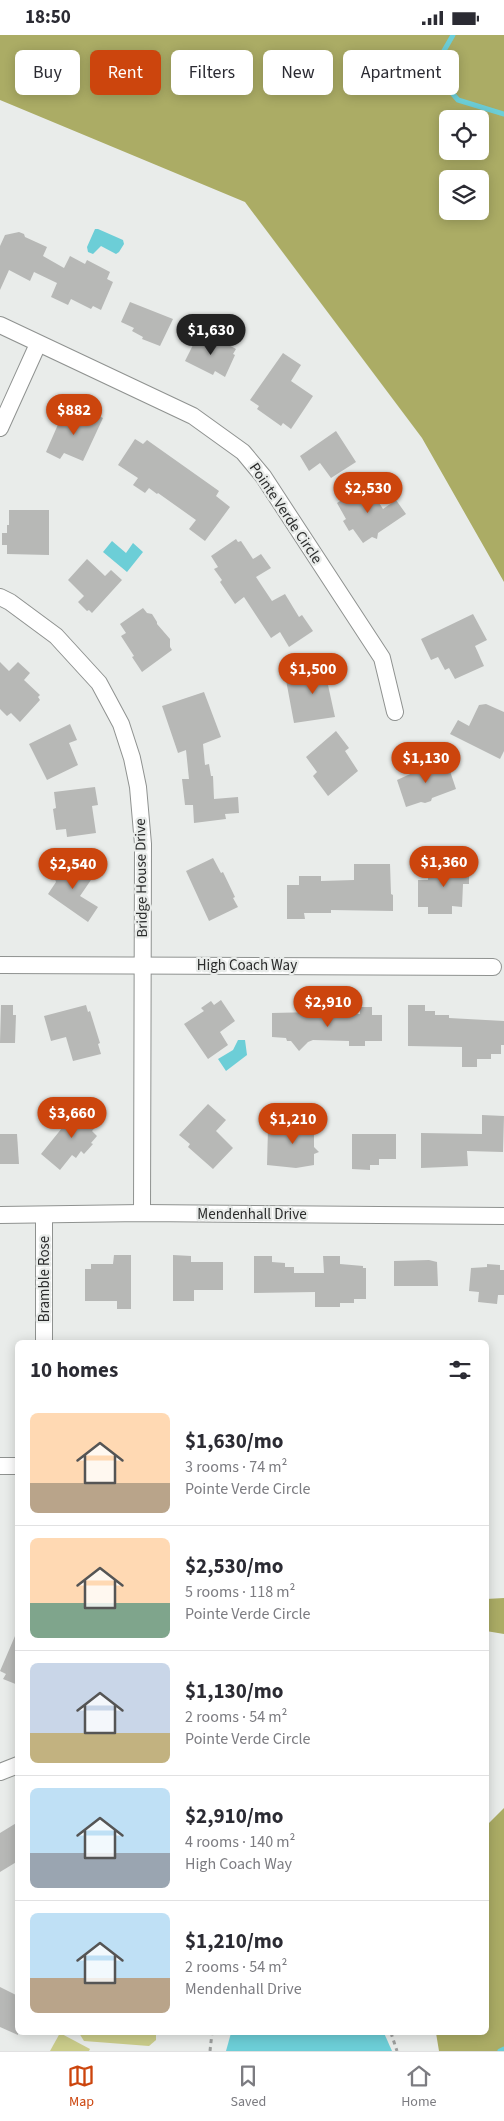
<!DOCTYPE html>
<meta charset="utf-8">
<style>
:root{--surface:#fff;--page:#f2f2f3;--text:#2b2b33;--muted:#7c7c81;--line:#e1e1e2;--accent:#cc450d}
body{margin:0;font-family:"Source Sans 3",sans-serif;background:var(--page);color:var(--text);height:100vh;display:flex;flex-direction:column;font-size:19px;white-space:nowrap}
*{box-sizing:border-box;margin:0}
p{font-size:16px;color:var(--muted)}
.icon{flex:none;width:28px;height:28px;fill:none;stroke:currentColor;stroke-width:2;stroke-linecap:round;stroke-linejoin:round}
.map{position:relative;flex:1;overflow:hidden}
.panel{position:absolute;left:15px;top:1305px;width:474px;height:695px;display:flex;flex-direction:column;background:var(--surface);border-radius:8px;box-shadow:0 2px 12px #0003}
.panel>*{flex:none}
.top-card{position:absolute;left:15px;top:15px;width:475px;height:45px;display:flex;gap:10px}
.tools{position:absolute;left:439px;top:75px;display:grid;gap:10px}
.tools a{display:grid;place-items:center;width:50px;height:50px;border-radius:8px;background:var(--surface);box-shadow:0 2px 12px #0003;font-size:25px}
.price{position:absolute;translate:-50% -42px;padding:0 11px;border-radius:18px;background:var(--accent);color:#fff;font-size:16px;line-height:32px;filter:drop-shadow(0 1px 2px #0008)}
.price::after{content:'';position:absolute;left:50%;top:30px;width:15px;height:11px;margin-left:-8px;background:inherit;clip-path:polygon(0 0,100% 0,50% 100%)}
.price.current{background:#222;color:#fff}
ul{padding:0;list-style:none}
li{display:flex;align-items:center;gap:15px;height:125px;padding:0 15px}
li+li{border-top:1px solid var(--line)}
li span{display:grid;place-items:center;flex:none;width:140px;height:100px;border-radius:8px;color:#555}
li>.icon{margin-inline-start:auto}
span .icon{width:60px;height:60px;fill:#fffc;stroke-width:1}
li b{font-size:21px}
h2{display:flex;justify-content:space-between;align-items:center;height:60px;padding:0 15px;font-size:21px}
.tag{padding:0 18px;border-radius:8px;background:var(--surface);box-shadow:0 2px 12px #0003;font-size:18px;line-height:45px}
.tag.current{background:var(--accent);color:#fff}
.status{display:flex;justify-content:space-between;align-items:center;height:35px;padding:0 25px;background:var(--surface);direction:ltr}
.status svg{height:14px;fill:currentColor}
.menu{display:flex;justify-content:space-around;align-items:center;height:70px;border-top:1px solid var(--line);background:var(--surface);font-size:14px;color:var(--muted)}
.menu a{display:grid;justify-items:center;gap:2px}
.menu .current{color:var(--accent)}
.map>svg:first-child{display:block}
.green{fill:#cacc8a}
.forest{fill:#abac65;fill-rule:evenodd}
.water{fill:#6cced7}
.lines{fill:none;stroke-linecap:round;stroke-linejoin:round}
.stream{stroke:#6cced7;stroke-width:5}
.building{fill:#b7b8b6}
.minor-casing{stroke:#8f9290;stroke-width:18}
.path{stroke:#9c9e9d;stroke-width:3;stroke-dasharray:4 4;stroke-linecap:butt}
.minor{stroke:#fff;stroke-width:16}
.labels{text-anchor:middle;stroke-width:4.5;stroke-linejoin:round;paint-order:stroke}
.street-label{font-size:15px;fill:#2b2c2c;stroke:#e9ecea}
</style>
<div class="status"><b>18:50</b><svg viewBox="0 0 49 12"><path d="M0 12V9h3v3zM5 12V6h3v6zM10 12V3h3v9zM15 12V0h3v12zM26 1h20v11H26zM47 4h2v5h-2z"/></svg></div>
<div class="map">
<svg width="504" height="2016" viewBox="0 0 504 2016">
<rect width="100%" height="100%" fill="#e9ecea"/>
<!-- green -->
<g class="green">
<polygon points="60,1998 90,2014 89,2016 50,2016"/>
<polygon points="79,1998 156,1998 156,2005 149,2011 84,2006"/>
</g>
<!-- forest -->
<g class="forest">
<path d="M0,0H504V547L422,403L245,167L0,65ZM448,84H480V116H448ZM448,144H480V176H448Z"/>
<polygon points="504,1563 504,1599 486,1596 486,1564"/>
<polygon points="504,1773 504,2016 439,2016 436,1998 486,1998 486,1791"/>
</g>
<!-- water -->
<g class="water">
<polygon points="95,194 98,194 123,205 124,209 119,217 116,219 101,211 93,219 88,217 87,212"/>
<polygon points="112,506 126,518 133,508 143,517 127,537 103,517"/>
<polygon points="238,1005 245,1005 247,1020 226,1036 218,1024 233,1015"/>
<polygon points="231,1998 384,1998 392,2016 226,2016"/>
</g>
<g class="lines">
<!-- stream -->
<g class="stream">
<polyline points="453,0 434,33 434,37 458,65 504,79"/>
<polyline points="500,2016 504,2014"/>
</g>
</g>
<!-- building -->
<g class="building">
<polygon points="19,197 24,199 25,202 47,212 43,221 64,233 70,221 85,229 87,225 110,237 107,244 113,247 101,275 93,271 91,274 71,264 68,270 51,262 57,248 34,237 30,246 9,235 0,255 0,211 5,200"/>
<polygon points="130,267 173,284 160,311 142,304 143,302 132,296 134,293 121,287"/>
<polygon points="198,300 211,307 214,302 236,314 233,319 235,320 225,342 215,336 213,340 185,326"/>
<polygon points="283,318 301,330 291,346 313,361 291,394 283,388 281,391 257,374 259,371 250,365"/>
<polygon points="87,375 103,383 83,426 64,418 60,424 46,417 63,378 81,387"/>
<polygon points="336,396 356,427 331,443 320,428 309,436 300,421"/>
<polygon points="135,404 143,409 147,405 219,456 216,461 230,472 205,506 189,494 196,485 158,458 157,459 149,453 145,458 133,450 138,443 118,430"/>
<polygon points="367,449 383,474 396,465 406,479 378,498 377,504 372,502 363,508 353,494 349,496 343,486 346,484 337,468"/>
<polygon points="9,475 49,475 49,520 7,519 7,510 2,510 2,498 7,498 7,490 9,490"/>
<polygon points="236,504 238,507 241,506 253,524 261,519 271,533 256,542 272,566 285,559 299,582 302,580 313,596 289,612 280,597 271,603 244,562 235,569 220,547 222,545 214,534 218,532 211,521"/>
<polygon points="87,524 105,541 111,535 122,545 92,578 89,575 87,576 78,567 84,561 68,545"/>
<polygon points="143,573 147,578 152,579 157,587 157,589 170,604 170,612 172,615 142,637 132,622 134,621 121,601 126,598 120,589"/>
<polygon points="473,579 487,605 475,611 484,631 455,644 449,633 445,635 438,622 431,625 421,604"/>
<polygon points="0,627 9,636 18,627 30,638 24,645 40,660 38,662 40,665 20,687 11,678 7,681 0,674"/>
<polygon points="334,628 338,648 328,650 335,682 294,688 286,645 314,641 312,632"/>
<polygon points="204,657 221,702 203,709 205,730 209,729 211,741 213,741 214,764 238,762 239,778 225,779 226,784 194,788 193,770 185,770 182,744 189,744 186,715 178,718 162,671"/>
<polygon points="486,669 504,677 504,716 500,724 450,699 458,685 469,691 479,670"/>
<polygon points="70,689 77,705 69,708 78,730 47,745 29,709"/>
<polygon points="336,696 349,713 345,716 358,736 328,761 313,741 317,737 306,722"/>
<polygon points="447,727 456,754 432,763 431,766 425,768 421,767 406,772 397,745 419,735"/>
<polygon points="95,752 98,770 92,771 96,798 67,802 66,794 56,795 53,774 56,773 54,757"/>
<polygon points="213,823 221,838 223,837 235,862 233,863 238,872 209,886 186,836"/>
<polygon points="451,825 469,825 469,849 463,849 462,872 452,871 452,879 428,879 428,872 418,872 418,845 428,845 428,834 451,834"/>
<polygon points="69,826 93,842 80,861 98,872 88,887 48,859 56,847 55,844 49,840 57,829 70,837"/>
<polygon points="354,829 390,829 391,859 393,860 393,876 331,875 331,878 304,878 305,884 287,884 287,850 299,850 299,841 321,841 321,846 354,845"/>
<polygon points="221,965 235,986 220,997 228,1010 208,1024 184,989 204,976 201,973 211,966 214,970"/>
<polygon points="1,970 13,970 13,980 16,980 15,1008 0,1008"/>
<polygon points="86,970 88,977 90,976 100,1008 98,1009 101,1019 73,1026 66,1002 51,1006 44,981"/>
<polygon points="408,970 425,970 425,976 435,976 435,980 449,980 449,983 504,986 504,1010 501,1010 501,1019 491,1019 491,1024 477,1024 477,1032 462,1032 462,1012 408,1011"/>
<polygon points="360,972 372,972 372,980 382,980 382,1006 365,1006 365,1011 349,1011 349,1006 313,1005 308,1007 299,1016 291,1006 287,1006 286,1003 272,1002 272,978 314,977 314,981 349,981 349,979 360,979"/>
<polygon points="208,1069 226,1085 216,1096 233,1113 213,1134 188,1112 190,1109 179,1100"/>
<polygon points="79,1072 99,1088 92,1096 97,1101 91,1108 93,1109 84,1119 81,1116 76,1123 72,1120 60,1135 41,1119"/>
<polygon points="314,1079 314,1112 319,1117 314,1119 314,1130 296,1133 267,1130 268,1094 297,1094 297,1080"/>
<polygon points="482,1080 504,1081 503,1117 467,1116 468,1131 421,1133 421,1098 482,1099"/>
<polygon points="0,1099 17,1099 19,1129 0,1129"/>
<polygon points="352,1099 396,1099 396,1124 379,1124 379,1130 370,1130 370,1135 352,1134"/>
<polygon points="114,1220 131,1220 131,1274 117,1274 117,1266 85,1266 85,1234 91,1234 91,1229 113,1229"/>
<polygon points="173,1220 191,1221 191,1227 223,1227 223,1255 194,1255 194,1266 173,1266"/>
<polygon points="254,1221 272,1221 272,1227 285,1228 285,1232 294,1232 294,1238 324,1238 323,1221 340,1221 340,1229 363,1231 363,1233 366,1233 366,1264 354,1264 354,1268 340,1268 340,1272 315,1272 315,1257 254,1258"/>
<polygon points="429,1225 437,1227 438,1251 394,1251 394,1226"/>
<polygon points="487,1229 500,1230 500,1235 504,1235 504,1260 498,1260 497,1269 478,1267 479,1257 469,1256 471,1233 487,1232"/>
<polygon points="18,1594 18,1650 3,1644 6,1639 0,1636"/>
<polygon points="18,1787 18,1826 0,1837 0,1798"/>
<polygon points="0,1952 18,1961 18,2000 0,1992"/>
</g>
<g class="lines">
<defs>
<g id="minor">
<polyline points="0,290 193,381 243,417 263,441 382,623 395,677"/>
<polyline points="0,393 38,309"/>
<polyline points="0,562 10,567 56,601 99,648 121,689 132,723 138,752 143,809 142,1178"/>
<polyline points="0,930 493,932"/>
<polyline points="0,1180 142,1178 504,1181"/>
<polyline points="44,1180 44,1308"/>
<polyline points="0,1431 18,1431"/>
<polyline points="0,1737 18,1730"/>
</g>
</defs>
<!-- minor casing -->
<use href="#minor" class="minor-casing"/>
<!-- path -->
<g class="path">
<polyline points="486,1602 489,1602"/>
<polyline points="391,1998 397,2016"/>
<polyline points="210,2016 212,1998"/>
</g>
<!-- minor -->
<use href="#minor" class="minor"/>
</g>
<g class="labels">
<!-- street labels -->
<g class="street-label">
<text transform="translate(286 478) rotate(56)" y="5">Pointe Verde Circle</text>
<text transform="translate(141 843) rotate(-91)" y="5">Bridge House Drive</text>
<text x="247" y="935">High Coach Way</text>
<text x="252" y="1184">Mendenhall Drive</text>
<text transform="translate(44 1244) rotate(-90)" y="5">Bramble Rose</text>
</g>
</g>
</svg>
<div class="tools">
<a><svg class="icon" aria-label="locate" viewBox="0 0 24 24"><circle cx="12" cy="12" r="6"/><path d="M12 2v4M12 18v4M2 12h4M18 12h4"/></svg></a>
<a><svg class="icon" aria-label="layers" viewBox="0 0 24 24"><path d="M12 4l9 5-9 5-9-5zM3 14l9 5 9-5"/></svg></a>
</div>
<b class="price current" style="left:211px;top:321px">$1,630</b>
<b class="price" style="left:74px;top:401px">$882</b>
<b class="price" style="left:368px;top:479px">$2,530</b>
<b class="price" style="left:313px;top:660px">$1,500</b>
<b class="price" style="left:426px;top:749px">$1,130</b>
<b class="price" style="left:444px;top:853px">$1,360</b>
<b class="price" style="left:73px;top:855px">$2,540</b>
<b class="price" style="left:328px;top:993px">$2,910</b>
<b class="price" style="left:72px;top:1104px">$3,660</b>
<b class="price" style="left:293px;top:1110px">$1,210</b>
<div class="top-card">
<a class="tag">Buy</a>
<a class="tag current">Rent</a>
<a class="tag">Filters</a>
<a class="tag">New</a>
<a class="tag">Apartment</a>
</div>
<section class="panel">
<h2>10 homes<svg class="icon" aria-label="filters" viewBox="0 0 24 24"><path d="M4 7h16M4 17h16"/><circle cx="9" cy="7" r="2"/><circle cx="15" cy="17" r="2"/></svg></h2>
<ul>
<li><span style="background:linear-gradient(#ffd9b3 70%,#b9a48a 0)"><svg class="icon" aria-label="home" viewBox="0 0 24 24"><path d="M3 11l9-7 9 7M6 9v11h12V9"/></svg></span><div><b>$1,630/mo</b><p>3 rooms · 74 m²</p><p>Pointe Verde Circle</p></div></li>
<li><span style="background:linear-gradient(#ffd9b3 65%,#7fa58c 0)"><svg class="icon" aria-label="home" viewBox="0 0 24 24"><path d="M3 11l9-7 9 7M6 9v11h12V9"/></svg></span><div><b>$2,530/mo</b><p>5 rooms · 118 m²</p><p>Pointe Verde Circle</p></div></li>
<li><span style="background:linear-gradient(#c9d6e8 70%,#c2b280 0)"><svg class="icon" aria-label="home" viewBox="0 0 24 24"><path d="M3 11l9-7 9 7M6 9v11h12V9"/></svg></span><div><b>$1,130/mo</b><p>2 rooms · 54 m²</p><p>Pointe Verde Circle</p></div></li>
<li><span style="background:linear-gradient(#bfe0f5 65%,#9aa5b1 0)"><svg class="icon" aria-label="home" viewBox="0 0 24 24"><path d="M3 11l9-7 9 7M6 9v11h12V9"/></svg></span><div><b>$2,910/mo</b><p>4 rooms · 140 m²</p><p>High Coach Way</p></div></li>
<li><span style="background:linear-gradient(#bfe0f5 65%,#b9a48a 0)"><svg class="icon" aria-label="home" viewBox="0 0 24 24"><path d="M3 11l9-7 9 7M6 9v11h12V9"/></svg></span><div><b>$1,210/mo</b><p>2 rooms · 54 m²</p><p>Mendenhall Drive</p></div></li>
</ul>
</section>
</div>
<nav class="menu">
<a class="current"><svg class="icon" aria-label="map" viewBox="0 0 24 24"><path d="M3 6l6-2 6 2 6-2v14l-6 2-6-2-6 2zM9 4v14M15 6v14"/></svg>Map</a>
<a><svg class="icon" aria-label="saved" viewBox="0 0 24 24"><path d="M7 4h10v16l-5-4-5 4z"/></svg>Saved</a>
<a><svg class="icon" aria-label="home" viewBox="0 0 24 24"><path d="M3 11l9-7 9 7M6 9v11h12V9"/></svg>Home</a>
</nav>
